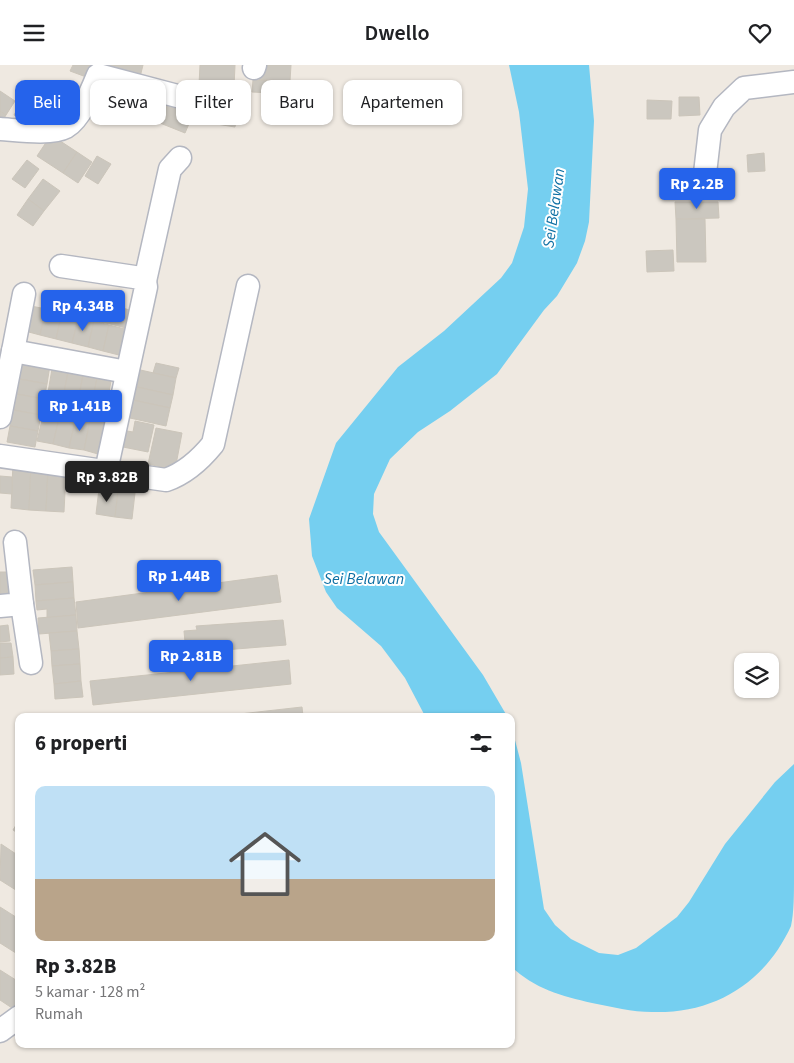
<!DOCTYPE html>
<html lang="id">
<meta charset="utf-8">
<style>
:root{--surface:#fff;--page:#f6f6f6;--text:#202124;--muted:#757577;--accent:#2563eb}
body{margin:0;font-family:"Source Sans 3",sans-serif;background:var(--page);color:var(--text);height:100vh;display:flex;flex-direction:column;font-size:19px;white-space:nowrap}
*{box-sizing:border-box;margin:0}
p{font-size:16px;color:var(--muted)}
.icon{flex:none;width:28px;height:28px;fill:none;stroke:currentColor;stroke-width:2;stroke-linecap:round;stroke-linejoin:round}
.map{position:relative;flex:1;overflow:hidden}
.panel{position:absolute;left:15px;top:648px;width:500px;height:335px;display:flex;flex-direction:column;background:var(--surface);border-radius:10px;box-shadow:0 1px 4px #0004}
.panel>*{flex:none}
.hud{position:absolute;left:15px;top:15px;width:500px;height:45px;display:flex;gap:10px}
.controls{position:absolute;left:734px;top:588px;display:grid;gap:10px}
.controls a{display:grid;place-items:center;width:45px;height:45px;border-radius:10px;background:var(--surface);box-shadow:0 1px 4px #0004;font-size:25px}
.price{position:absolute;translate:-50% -42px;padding:0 11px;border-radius:5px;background:var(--accent);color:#fff;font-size:16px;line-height:32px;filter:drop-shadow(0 1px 2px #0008)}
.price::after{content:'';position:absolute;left:50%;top:30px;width:15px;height:11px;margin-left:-8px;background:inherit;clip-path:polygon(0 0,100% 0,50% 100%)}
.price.current{background:#222;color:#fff}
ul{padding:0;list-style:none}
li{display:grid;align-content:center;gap:10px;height:265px;padding:0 20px}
li span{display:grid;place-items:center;height:155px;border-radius:10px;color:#555}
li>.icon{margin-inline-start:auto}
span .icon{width:90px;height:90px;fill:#fffc;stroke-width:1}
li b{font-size:21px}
h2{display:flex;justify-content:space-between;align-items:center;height:60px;padding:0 20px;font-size:21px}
.tag{padding:0 18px;border-radius:10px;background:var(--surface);box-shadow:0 1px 4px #0004;font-size:18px;line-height:45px}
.tag.current{background:var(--accent);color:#fff}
header{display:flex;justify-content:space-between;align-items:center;height:65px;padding:0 20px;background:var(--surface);font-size:22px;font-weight:600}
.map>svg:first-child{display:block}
.water{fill:#75cff0}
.building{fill:#cbc7bf;stroke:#cbc5ba}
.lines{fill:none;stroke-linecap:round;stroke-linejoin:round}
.minor-casing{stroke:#b4b7c1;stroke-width:25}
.minor{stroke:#fff;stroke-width:22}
.labels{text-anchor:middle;stroke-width:4;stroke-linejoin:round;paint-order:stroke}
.water-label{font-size:16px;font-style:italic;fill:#0d6fa3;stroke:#fff}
</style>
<header><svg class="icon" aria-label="menu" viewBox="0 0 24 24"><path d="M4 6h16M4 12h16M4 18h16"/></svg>Dwello<svg class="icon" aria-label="heart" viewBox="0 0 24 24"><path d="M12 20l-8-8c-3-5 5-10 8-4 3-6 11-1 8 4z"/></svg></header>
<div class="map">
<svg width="794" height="998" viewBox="0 0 794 998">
<rect width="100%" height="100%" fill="#efe9e1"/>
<!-- water -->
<g class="water">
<polygon points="509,0 589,0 594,56 589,157 585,176 577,198 557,231 544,245 497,309 450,346 418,367 390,394 374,429 373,449 379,467 483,610 507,651 425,651 405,613 381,581 337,543 326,527 312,491 309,454 336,378 398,302 444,266 501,213 512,198 524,162 528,124 519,47"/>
<path d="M511,660L521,698L544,844L555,860L571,874L599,888L618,890L636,883L677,852L689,837L725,779L775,717L794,699C794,737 794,775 794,813C794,828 794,848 791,861C765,918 714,949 652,947C632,947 612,942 592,938C562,931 534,924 511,901Z"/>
</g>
<!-- building -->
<g class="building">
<polygon points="73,0 94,0 89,13 70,6"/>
<polygon points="107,0 143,0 139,16 105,7"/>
<polygon points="200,0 235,0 234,22 199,20"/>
<polygon points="260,0 291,0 290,16 259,15"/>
<polygon points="253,15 290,16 290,29 252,27"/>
<polygon points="109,19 126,24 122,39 105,33"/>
<polygon points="30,23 49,34 43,46 23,34"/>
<polygon points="0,26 15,36 6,50 0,46"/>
<polygon points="196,27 240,35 235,62 204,57 206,44 194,42"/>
<polygon points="679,32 699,32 700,50 679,51"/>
<polygon points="23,34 43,46 33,62 14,50"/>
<polygon points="647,35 672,36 671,54 647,54"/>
<polygon points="168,37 194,47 185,68 160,58"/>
<polygon points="0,46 6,50 0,60"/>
<polygon points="51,70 77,87 63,108 37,91"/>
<polygon points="77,87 92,97 78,118 63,108"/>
<polygon points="764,88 765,106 748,107 747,90"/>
<polygon points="97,91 111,99 98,119 85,111"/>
<polygon points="27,95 39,104 25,123 12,114"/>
<polygon points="43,114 60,126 44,146 28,134"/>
<polygon points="28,134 44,146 33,161 17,150"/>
<polygon points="675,137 718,137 719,153 676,154"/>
<polygon points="676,154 705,154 706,197 677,197"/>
<polygon points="673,185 674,206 647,207 646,186"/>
<polygon points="69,230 85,234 81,252 65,248"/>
<polygon points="85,234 100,237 95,256 81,252"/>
<polygon points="100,237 114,241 110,259 95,256"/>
<polygon points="31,241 46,244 40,270 25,266"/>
<polygon points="114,241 130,245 126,263 110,259"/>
<polygon points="46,244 62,248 56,274 40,270"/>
<polygon points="62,248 79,252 72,278 56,274"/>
<polygon points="79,252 94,256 88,282 72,278"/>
<polygon points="94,256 109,260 103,286 88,282"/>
<polygon points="109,260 125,264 119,290 103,286"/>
<polygon points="18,293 50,300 47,319 14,313"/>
<polygon points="156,298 179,303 176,313 153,308"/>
<polygon points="52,304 68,308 61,342 46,339"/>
<polygon points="136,304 176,313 173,330 137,322 138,316 134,315"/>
<polygon points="68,308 83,311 76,345 61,342"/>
<polygon points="83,311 97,313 90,348 76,345"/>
<polygon points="14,313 47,319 44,334 11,328"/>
<polygon points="97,313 111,316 105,351 90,348"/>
<polygon points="137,322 173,330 170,343 128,334 130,326 136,327"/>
<polygon points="11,328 44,334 41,350 8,344"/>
<polygon points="128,334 170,343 166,361 130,353 132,345 126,344"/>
<polygon points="45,342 61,345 53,379 37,376"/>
<polygon points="13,345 41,350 38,366 10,361"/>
<polygon points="61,345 77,348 69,383 53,379"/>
<polygon points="77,348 91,351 84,385 69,383"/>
<polygon points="91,351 105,354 98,389 84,385"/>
<polygon points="135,356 154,360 148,387 123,382 127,366 133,367"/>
<polygon points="10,361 38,366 35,382 7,377"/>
<polygon points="156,363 182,368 175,405 148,399"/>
<polygon points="13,398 31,399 29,445 11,443"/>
<polygon points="31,399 48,400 46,446 29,445"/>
<polygon points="48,406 66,407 64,447 46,446"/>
<polygon points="0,411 12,412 12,429 0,428"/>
<polygon points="99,424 118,426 115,452 96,449"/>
<polygon points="118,426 135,428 132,454 115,452"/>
<polygon points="72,502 73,517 35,520 33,505"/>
<polygon points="0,507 11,507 13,533 0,533"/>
<polygon points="277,510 281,537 78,563 76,537"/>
<polygon points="73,517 74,533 36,536 35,520"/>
<polygon points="74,533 76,550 47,553 47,544 37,545 36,536"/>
<polygon points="76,550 77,566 39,569 38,553"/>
<polygon points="283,555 286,580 186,588 184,566 197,565 196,561"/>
<polygon points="8,560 10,576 0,577 0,561"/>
<polygon points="77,566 79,584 51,586 49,568"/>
<polygon points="0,578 11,578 13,592 0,593"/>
<polygon points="79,584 80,599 52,601 51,586"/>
<polygon points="13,592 14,609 0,610 0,593"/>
<polygon points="289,595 291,619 93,640 90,616"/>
<polygon points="80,599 81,616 54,619 52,601"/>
<polygon points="81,616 83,632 55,634 54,619"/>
<polygon points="302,642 303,651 222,651"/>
<polygon points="19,755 19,769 13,765"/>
<polygon points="1,779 19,791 19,827 0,815"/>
<polygon points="0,842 19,854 19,890 0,878"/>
<polygon points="0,905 19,917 19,939 15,945 0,935"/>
</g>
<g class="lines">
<defs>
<g id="minor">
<polyline points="254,3 255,0"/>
<path d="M0,64C17,65 51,70 66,62C80,54 92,25 98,10L185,33"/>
<polyline points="704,117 710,65 724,42 744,23 794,17"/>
<polyline points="61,201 141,213 145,216 146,222 106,406"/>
<polyline points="145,216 170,104 180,93"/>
<polyline points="13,286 24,229"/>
<polyline points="0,352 13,286 127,307"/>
<path d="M0,391L166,415C186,408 200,395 213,379L248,221"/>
<polyline points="22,539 31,598"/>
<polyline points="0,541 22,539 15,477"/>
<polyline points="0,966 19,952"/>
</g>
</defs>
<!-- minor casing -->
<use href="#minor" class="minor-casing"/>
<!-- minor -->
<use href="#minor" class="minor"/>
</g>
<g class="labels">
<!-- water labels -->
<g class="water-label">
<text transform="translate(553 143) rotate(-82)" y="6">Sei Belawan</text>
<text x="364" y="519">Sei Belawan</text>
</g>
</g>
</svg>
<div class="controls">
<a><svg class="icon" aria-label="layers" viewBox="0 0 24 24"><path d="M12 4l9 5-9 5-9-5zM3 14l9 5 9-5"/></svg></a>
</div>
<b class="price" style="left:697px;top:145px">Rp 2.2B</b>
<b class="price" style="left:83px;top:267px">Rp 4.34B</b>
<b class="price" style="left:80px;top:367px">Rp 1.41B</b>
<b class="price current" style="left:107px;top:438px">Rp 3.82B</b>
<b class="price" style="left:179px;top:537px">Rp 1.44B</b>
<b class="price" style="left:191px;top:617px">Rp 2.81B</b>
<div class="hud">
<a class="tag current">Beli</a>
<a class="tag">Sewa</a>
<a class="tag">Filter</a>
<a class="tag">Baru</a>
<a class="tag">Apartemen</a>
</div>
<section class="panel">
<h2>6 properti<svg class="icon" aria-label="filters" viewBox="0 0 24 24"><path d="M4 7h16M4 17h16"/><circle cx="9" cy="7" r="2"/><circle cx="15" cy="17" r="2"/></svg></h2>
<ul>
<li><span style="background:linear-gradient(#bfe0f5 60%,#b9a48a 0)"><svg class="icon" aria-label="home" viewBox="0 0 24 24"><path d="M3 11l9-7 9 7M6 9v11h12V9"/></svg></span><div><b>Rp 3.82B</b><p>5 kamar · 128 m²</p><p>Rumah</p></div></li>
</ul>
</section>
</div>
